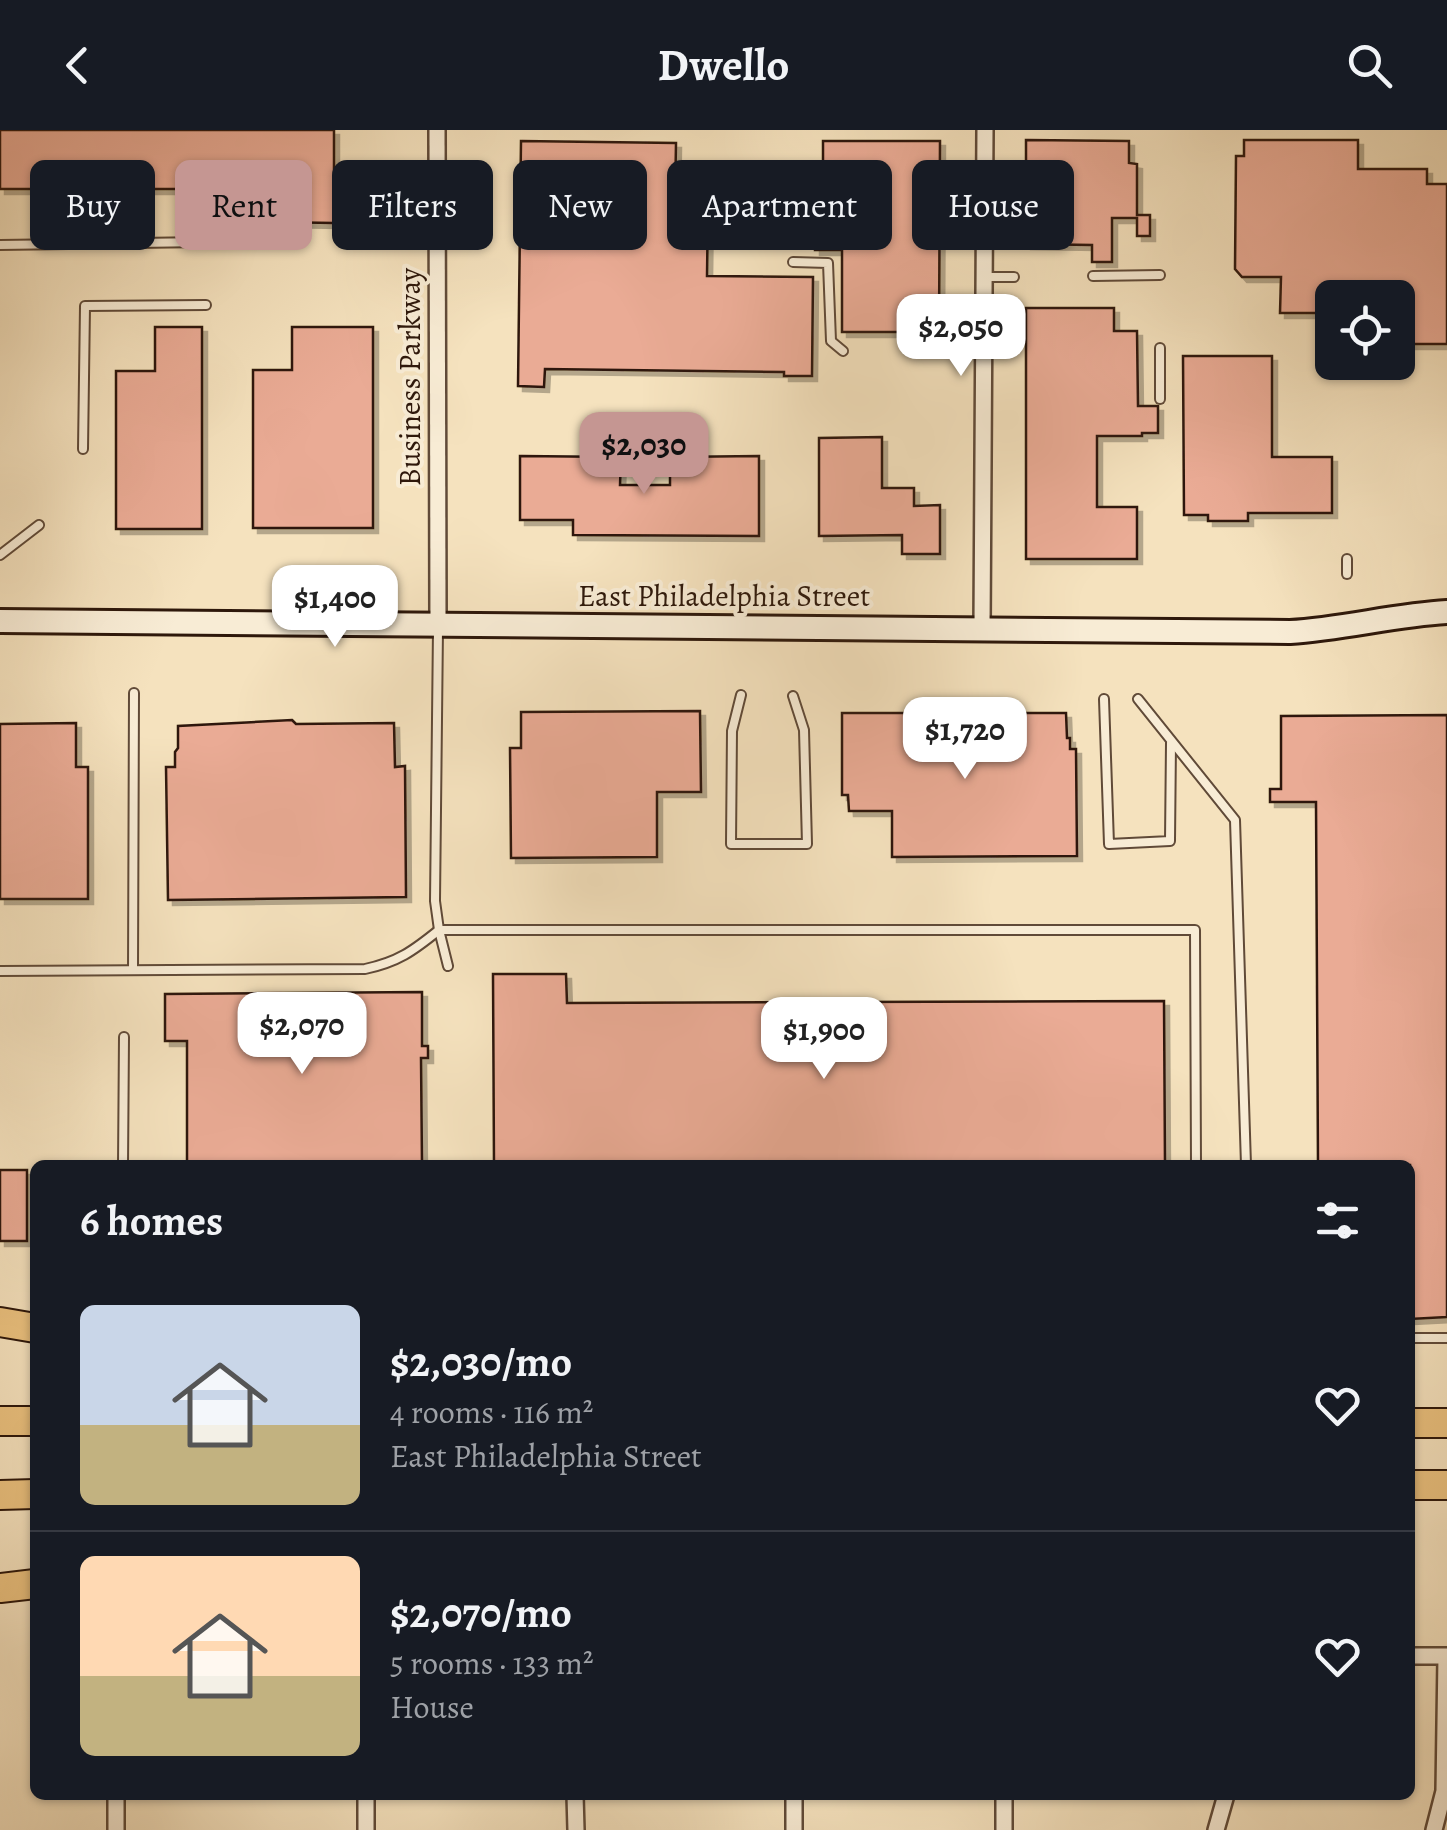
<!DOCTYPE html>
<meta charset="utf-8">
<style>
:root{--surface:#171b24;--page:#242831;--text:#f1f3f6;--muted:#9ea1a6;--line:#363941;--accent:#c59692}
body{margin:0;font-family:Alegreya,serif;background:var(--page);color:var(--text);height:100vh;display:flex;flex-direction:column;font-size:38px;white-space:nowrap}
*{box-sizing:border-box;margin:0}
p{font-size:32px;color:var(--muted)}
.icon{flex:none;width:55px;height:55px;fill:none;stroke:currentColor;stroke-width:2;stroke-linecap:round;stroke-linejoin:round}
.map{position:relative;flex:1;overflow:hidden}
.drawer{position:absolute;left:30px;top:1030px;width:1385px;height:640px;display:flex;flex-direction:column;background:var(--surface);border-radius:15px;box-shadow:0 2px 8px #0004}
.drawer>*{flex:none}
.guide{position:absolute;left:30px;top:30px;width:1388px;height:90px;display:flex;gap:20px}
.buttons{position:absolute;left:1315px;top:150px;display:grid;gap:20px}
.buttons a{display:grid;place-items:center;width:100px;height:100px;border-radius:15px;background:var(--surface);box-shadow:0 2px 8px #0004;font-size:50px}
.price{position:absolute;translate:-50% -85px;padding:0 22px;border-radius:20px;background:#fff;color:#222;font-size:32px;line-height:65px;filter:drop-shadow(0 2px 5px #0008)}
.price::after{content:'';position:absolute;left:50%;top:60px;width:30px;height:22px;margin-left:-15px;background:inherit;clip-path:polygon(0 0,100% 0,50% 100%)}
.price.selected{background:var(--accent);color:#111}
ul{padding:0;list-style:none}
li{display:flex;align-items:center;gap:30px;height:250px;padding:0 50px}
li+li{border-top:2px solid var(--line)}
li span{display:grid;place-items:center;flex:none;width:280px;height:200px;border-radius:15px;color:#555}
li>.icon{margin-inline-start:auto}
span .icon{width:120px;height:120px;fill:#fffc;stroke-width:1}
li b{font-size:42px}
h2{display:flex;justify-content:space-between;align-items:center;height:120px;padding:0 50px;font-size:42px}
.tag{padding:0 35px;border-radius:15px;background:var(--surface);box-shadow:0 2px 8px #0004;font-size:35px;line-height:90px}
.tag.selected{background:var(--accent);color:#111}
header{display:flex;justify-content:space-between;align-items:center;height:130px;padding:0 50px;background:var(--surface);font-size:45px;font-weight:700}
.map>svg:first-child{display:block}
.building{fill:#eaab95;stroke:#2e180b;stroke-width:2.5;filter:url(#shadow)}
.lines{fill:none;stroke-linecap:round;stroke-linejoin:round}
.lane-casing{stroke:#604a38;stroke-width:12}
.street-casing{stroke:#604a38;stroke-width:20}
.secondary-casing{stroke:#2e180b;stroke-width:28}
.highway-casing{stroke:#2e180b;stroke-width:32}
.lane{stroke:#f8ecd5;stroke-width:8}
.street{stroke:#f8ecd5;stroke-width:15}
.secondary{stroke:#f8ecd5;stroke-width:22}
.highway{stroke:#eac17f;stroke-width:28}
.labels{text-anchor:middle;stroke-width:8;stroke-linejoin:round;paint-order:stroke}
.street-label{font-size:30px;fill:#2e180b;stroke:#f8ecd5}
</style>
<header><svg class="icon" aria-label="back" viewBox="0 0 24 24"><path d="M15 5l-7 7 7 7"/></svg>Dwello<svg class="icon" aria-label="search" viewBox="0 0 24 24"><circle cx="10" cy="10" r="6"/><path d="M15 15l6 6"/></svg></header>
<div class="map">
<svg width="1447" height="1700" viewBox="0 0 1447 1700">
<defs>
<filter id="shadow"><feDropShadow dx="5" dy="5" stdDeviation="0" flood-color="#0004"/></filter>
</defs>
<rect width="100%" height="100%" fill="#f5e2be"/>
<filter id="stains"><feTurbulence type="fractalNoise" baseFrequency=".002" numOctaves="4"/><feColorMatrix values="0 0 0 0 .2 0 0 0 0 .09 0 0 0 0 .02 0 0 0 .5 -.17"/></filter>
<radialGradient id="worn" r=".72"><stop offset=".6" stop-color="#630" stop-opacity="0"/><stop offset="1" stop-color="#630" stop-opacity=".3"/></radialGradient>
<!-- building -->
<g class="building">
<polygon points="0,0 334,0 334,93 273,92 273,59 0,59"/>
<polygon points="1026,10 1129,11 1129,33 1137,34 1137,85 1150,85 1150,106 1137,106 1137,88 1112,88 1112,132 1092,132 1092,115 1026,114"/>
<polygon points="1244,10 1358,10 1358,39 1427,39 1427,54 1447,54 1447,214 1398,214 1398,168 1332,168 1332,183 1280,183 1281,147 1242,147 1235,139 1236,26 1244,26"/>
<polygon points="521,11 676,13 675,71 708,71 707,146 813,147 812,246 784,246 784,242 545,239 544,257 518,256"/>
<polygon points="823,11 940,11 939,202 842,202 842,120 815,120 815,48 823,48"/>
<polygon points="1026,178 1114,178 1114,201 1137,201 1138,276 1158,276 1158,303 1142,303 1142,306 1097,306 1097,377 1137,377 1137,429 1026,429"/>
<polygon points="155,197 202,197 202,399 116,399 116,241 155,241"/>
<polygon points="292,197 373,197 373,398 253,398 253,240 292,240"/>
<polygon points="1183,226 1272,226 1272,327 1332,327 1332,383 1248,383 1248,391 1208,391 1208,385 1184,385"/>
<polygon points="882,307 882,358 914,358 914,376 940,375 940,424 902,424 902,405 819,406 819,308"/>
<polygon points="520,326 621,327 620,355 670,355 670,327 759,326 759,406 573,405 573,390 520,390"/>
<polygon points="700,581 701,662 657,662 657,727 511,728 510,618 521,618 521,582"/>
<polygon points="842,583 1066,583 1067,608 1070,608 1070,619 1076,619 1077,726 892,727 892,681 849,681 848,665 842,665"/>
<polygon points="1447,585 1447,1187 1410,1189 1410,1035 1318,1035 1316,672 1270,672 1270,659 1281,659 1281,586"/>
<polygon points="292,590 296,594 394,593 395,637 405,636 406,767 168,770 166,637 175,637 175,622 178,618 178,596"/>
<polygon points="76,593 76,637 88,637 88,769 0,769 0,594"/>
<polygon points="493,844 566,844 567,873 1164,871 1165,1035 494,1035"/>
<polygon points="422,862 422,916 428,916 428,928 421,928 422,1035 187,1035 187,911 165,911 165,864"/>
<rect x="0" y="1040" width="27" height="71"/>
</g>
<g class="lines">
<defs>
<g id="lane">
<polyline points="0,115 272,111"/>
<polyline points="793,132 828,133 831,211 843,221"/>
<polyline points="1093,146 1160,145"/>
<polyline points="984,147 1014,147"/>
<polyline points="1160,218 1160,269"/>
<polyline points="83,319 85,176 206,175"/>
<polyline points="0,425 39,395"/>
<polyline points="1347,429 1347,444"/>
<polyline points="438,499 435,771 439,800 448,836"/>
<polyline points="741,565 732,601 731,714 807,714 804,600 793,566"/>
<polyline points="1104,569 1109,714 1170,711 1171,613"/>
<polyline points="1138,569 1235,690 1246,1035"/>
<polyline points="133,840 134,563"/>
<path d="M0,841L365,839C398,832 413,821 439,800H1195L1196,1035"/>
<polyline points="123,1035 124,907"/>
<polyline points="1410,1208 1447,1208"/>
</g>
<g id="street">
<polyline points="437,0 438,494"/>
<polyline points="982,498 985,0"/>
<polyline points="1410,1526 1446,1526 1444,1661 1434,1700"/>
<polyline points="575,1665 576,1700"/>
<polyline points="794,1665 794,1700"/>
<polyline points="1004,1665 1004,1700"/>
<polyline points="116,1700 116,1665"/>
<polyline points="366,1700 366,1665"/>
<polyline points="1216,1700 1226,1665"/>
</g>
<path id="secondary" d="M0,491L1290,502C1343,499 1394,485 1447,482"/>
<g id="highway">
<polyline points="0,1192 35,1198"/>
<polyline points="0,1291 35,1291"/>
<polyline points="1410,1293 1447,1293"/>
<polyline points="1410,1355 1447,1355"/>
<polyline points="0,1365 35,1364"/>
<polyline points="0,1458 35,1454"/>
</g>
</defs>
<!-- lane casing -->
<use href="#lane" class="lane-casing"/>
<!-- street casing -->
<use href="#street" class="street-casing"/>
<!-- secondary casing -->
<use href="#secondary" class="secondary-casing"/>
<!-- highway casing -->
<use href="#highway" class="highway-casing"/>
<!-- lane -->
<use href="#lane" class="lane"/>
<!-- street -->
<use href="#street" class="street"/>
<!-- secondary -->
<use href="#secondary" class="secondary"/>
<!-- highway -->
<use href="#highway" class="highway"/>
</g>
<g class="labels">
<!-- street labels -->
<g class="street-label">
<text transform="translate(410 247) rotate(-90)" y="10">Business Parkway</text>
<text x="724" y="476">East Philadelphia Street</text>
</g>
</g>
<rect width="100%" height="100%" filter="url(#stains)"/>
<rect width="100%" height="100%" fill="url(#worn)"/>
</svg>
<div class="buttons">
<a><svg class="icon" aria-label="locate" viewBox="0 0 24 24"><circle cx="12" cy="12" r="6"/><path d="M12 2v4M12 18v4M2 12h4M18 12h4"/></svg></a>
</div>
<b class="price" style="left:961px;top:249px">$2,050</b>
<b class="price selected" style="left:644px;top:367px">$2,030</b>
<b class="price" style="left:335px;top:520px">$1,400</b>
<b class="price" style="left:965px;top:652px">$1,720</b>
<b class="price" style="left:302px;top:947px">$2,070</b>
<b class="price" style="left:824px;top:952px">$1,900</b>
<div class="guide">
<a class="tag">Buy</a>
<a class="tag selected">Rent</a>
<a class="tag">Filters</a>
<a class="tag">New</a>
<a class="tag">Apartment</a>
<a class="tag">House</a>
</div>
<section class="drawer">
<h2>6 homes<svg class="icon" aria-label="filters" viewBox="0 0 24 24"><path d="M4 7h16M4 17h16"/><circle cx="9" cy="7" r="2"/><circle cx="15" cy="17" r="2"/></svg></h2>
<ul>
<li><span style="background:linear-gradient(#c9d6e8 60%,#c2b280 0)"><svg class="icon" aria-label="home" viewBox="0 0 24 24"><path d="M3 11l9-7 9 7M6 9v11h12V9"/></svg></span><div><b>$2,030/mo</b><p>4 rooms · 116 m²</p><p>East Philadelphia Street</p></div><svg class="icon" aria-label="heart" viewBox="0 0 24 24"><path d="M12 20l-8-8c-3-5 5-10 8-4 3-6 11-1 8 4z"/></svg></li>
<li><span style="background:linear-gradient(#ffd9b3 60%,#c2b280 0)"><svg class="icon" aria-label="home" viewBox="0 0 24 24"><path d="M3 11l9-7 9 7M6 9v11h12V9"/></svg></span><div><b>$2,070/mo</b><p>5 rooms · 133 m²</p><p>House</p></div><svg class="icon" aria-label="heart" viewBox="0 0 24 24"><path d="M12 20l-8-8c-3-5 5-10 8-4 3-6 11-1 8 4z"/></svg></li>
</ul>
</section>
</div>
